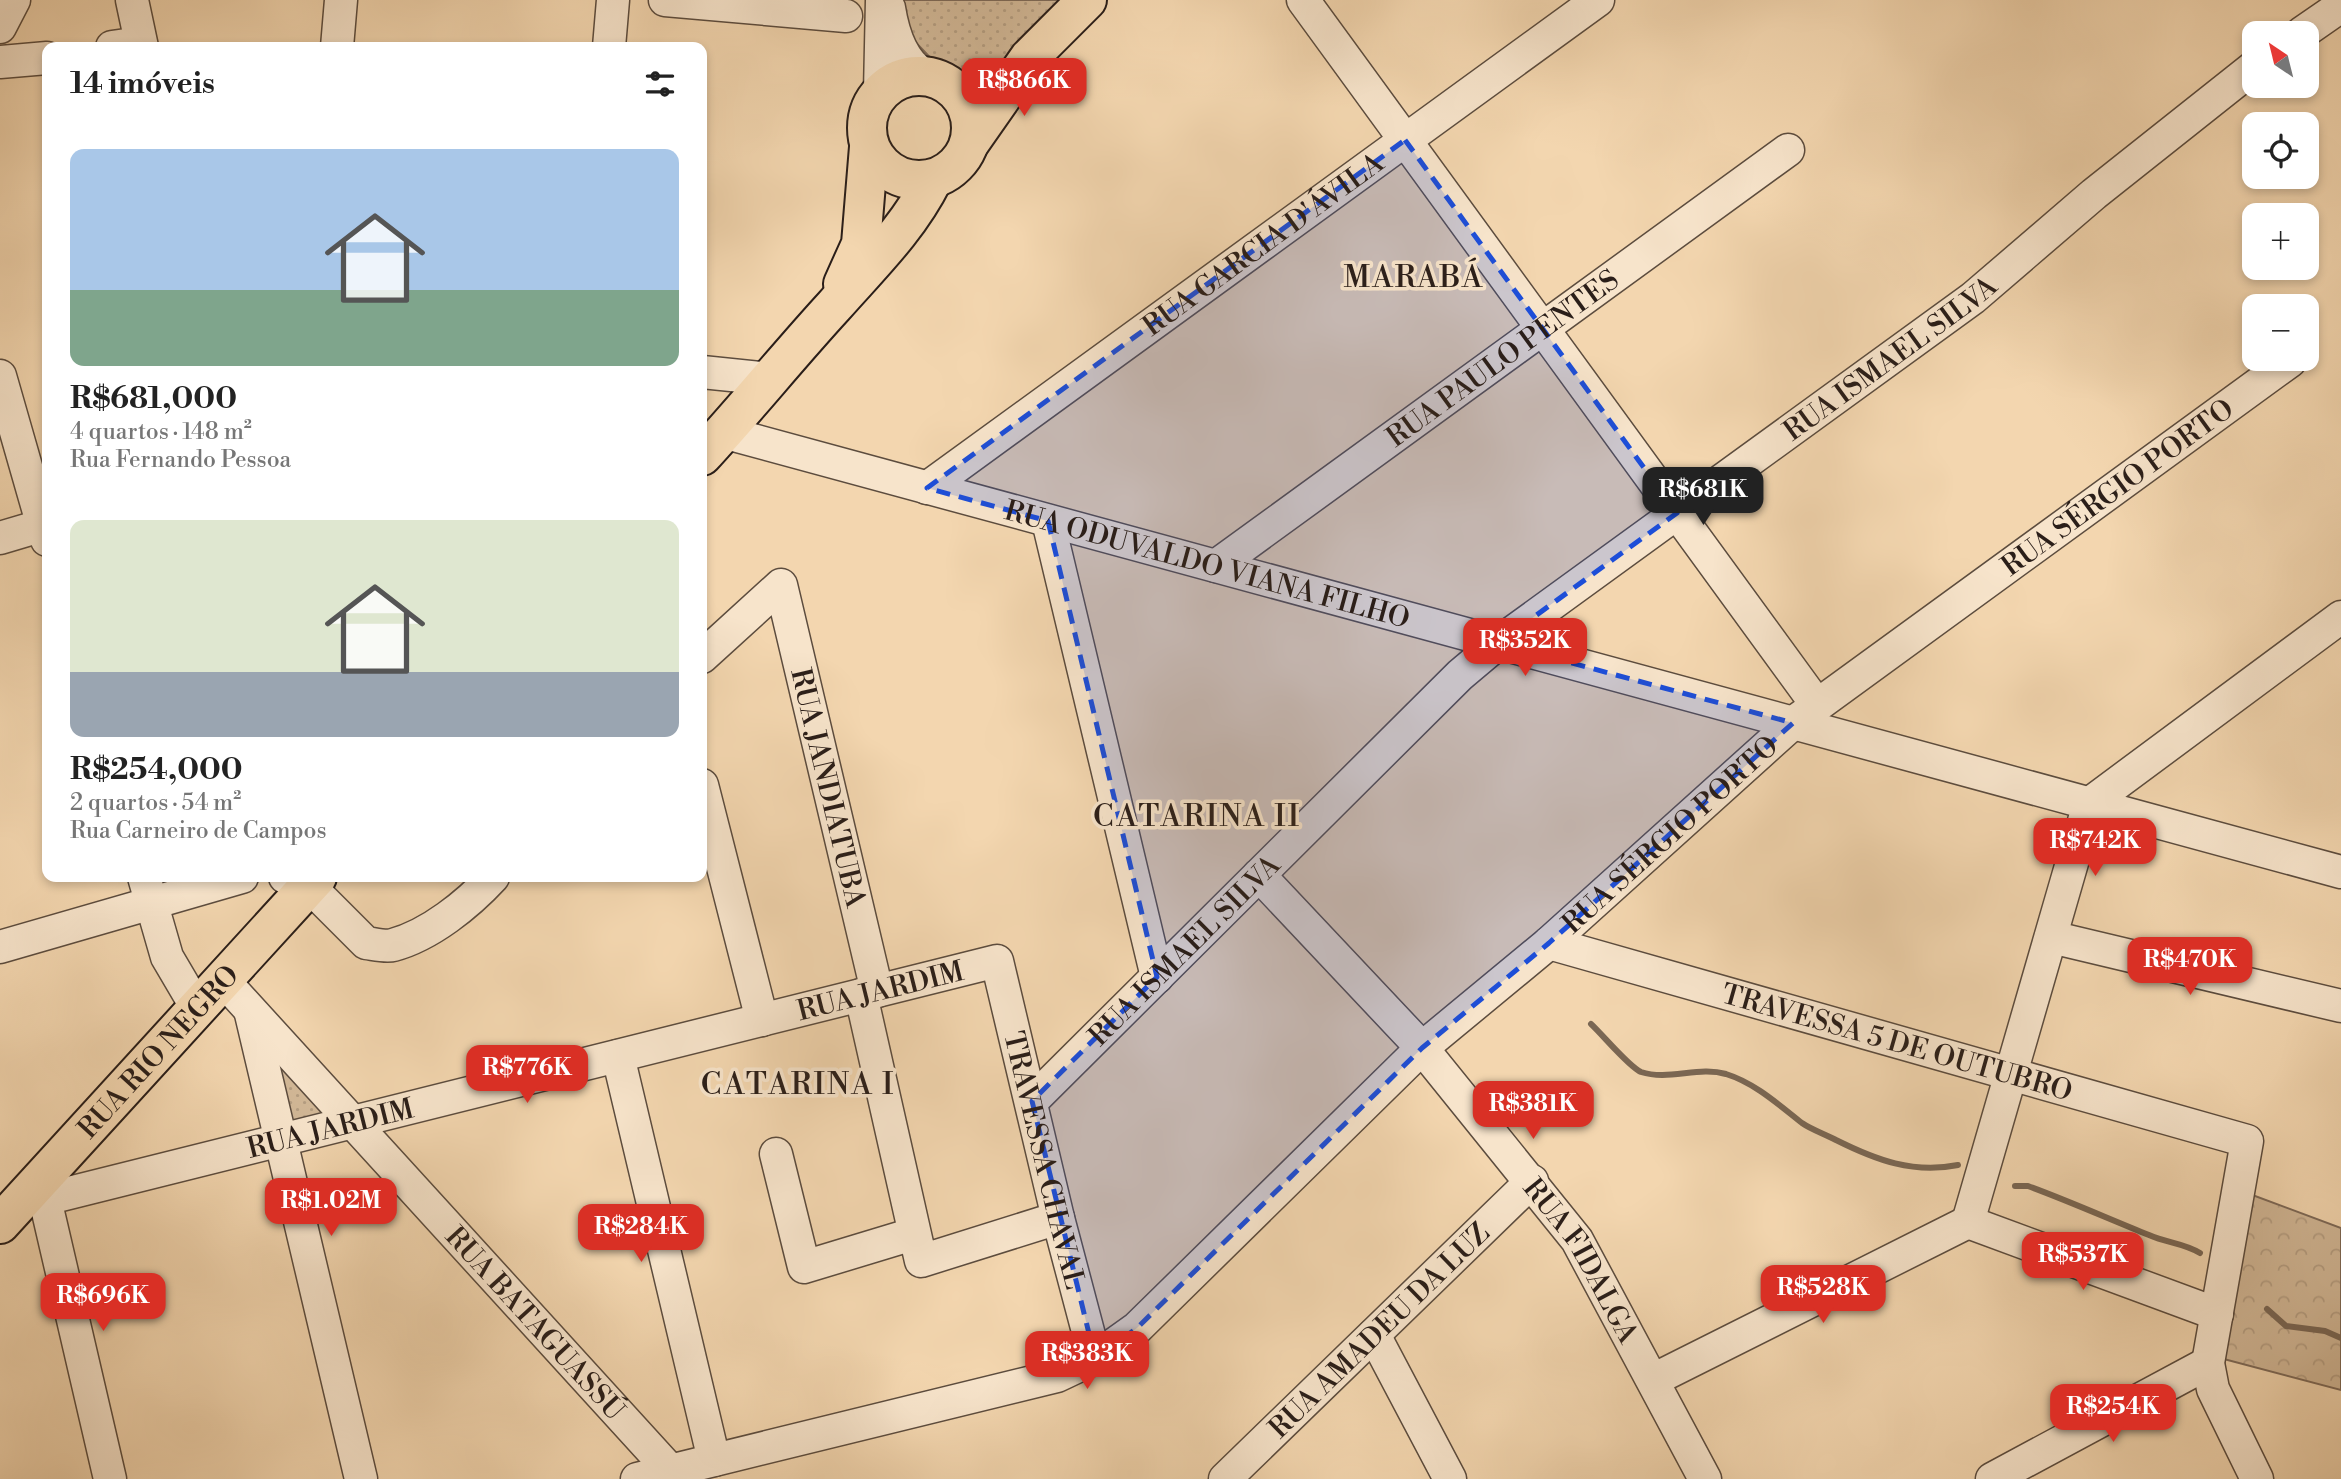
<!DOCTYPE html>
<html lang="pt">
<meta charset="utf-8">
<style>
:root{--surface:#fff;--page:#f6f6f6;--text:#222;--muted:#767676;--accent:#d93025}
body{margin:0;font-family:"Libre Bodoni",serif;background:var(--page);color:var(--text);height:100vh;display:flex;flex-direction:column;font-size:26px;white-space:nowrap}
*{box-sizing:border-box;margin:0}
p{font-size:23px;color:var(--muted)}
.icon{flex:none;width:38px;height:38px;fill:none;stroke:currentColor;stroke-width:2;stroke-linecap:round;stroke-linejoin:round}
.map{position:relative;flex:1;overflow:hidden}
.drawer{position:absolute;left:42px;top:42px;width:665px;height:840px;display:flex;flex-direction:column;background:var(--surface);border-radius:14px;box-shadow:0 4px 10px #0003}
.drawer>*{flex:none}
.needle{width:46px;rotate:325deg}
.tools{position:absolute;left:2242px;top:21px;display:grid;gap:14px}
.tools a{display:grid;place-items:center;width:77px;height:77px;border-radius:14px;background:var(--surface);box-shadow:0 4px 10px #0003;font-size:35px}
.price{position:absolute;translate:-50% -60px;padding:0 16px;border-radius:14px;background:var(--accent);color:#fff;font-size:23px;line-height:46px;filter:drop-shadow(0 2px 4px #0008)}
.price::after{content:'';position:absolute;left:50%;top:42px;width:21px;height:16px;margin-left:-10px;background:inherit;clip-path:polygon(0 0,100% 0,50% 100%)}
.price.current{background:#222;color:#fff}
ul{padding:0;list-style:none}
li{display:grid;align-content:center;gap:14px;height:371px;padding:0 28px}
li span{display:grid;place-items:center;height:217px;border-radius:14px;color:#555}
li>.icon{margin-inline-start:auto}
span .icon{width:126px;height:126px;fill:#fffc;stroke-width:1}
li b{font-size:30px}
h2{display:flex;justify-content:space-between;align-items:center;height:84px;padding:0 28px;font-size:30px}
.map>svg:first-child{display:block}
.grass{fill:url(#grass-dots);stroke:#7e6a58;stroke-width:2}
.forest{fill:url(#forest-crowns);stroke:#7e6a58;stroke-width:2}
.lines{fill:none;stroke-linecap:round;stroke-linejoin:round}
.stream{stroke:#7a6754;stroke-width:6}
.minor-casing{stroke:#5c4c3e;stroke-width:35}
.major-casing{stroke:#2a1e19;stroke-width:42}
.minor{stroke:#f7e4cb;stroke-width:32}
.major{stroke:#f3d6af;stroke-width:38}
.marked{fill:#1d4ed8;fill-opacity:0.2;stroke:#1d4ed8;stroke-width:5;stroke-dasharray:14 9;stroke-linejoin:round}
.labels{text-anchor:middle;stroke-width:7;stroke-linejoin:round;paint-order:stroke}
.street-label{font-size:28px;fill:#2a1e19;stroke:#f7e4cb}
.neighbourhood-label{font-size:30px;letter-spacing:2px;fill:#2a1e19;stroke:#f7e4cb}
</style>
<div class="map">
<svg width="2341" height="1479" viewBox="0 0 2341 1479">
<defs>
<pattern id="grass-dots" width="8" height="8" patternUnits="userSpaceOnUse" patternTransform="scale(1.75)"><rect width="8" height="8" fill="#d1b796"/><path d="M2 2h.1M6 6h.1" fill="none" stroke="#b49d81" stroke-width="1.8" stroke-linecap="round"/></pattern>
<pattern id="forest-crowns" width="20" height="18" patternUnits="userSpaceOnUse" patternTransform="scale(1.75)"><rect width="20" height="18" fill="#d1b796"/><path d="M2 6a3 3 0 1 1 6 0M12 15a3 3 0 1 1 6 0" fill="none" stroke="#b49d81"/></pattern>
</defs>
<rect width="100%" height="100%" fill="#f3d6af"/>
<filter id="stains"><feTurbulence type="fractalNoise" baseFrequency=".00286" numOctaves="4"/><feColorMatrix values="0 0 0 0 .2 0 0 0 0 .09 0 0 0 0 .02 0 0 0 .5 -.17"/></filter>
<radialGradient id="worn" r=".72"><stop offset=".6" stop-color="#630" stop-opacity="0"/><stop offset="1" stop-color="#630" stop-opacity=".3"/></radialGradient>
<!-- grass -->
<g class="grass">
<polygon points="898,0 1072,0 1012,62 968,75 940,68 903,29"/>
<polygon points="260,1028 340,1115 283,1129"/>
</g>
<!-- forest -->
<polygon class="forest" points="2247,1193 2341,1228 2341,1390 2220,1358"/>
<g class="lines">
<!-- stream -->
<g class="stream">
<path d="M1591,1024C1602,1034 1629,1067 1641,1072C1669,1081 1698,1066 1726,1074C1755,1083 1779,1105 1802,1123C1812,1130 1825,1134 1836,1140C1876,1160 1913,1174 1958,1165"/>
<path d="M2015,1186H2028C2069,1201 2109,1219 2149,1235C2167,1243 2184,1243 2200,1253"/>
<polyline points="2267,1309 2286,1326 2325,1331 2341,1338"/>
</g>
<defs>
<g id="minor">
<polyline points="132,0 142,47"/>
<polyline points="665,0 846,16"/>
<polyline points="1303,0 1817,705"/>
<path d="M889,8C893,33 901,61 924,75"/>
<polyline points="0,27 14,0"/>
<polyline points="2302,33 2341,6"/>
<polyline points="112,47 140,43"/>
<polyline points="337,47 341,0"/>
<polyline points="609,47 613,0"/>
<polyline points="0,62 47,58"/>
<polyline points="880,92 882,0"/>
<polyline points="702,372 770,379"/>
<polyline points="0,376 47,540"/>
<path id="s1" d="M723,432L2341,872"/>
<path id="s2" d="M927,488L1598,0"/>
<polyline points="1048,521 1157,977"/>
<polyline points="0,538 47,524"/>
<path id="s3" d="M1216,566L1788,150"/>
<path id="s4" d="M702,657L781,585L877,991"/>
<polyline points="702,785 762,1020"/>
<path id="s5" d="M1259,875L1422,1048L1577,1240L1705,1479"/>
<polyline points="144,877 167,957 197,1008"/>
<path d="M285,877L309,886L366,943C374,944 386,947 393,945C430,935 468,904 493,877"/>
<polyline points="2051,937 2341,1006"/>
<path id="s6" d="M1549,943L2247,1141L2208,1363L2213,1389L2257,1479"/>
<polyline points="0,947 242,877"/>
<path id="s7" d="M223,980L678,1479"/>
<polyline points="861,995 921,1261 1058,1218"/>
<polyline points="251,1014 361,1479"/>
<polyline points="618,1056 714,1460"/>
<path id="s8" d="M1032,1101L1460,675L1498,643L1973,298L2094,194L2254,67"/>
<polyline points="776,1154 804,1267 913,1234"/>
<path id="s9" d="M45,1199L997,961L1058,1218L1095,1358"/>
<polyline points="45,1199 110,1479"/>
<polyline points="1968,1222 2089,804 2341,617"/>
<polyline points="1968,1222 2217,1314"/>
<polyline points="1374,1335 1450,1479"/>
<polyline points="1653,1380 1968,1222"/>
<path id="s10" d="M637,1479L1057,1376L1095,1358L1137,1328L1422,1048L1549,943L1793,723L2290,361"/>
<path id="s11" d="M1225,1479L1532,1181"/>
<polyline points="1992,1479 2208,1363"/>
</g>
<g id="major">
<circle cx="919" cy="128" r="52"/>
<polyline points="969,144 1029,58 1087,0"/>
<polyline points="843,284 861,244 869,147"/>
<path d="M702,456C747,407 789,355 834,306C871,264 908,229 933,179"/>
<path id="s12" d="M0,1224L317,877"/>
</g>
</defs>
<!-- minor casing -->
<use href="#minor" class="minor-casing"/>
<!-- major casing -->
<use href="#major" class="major-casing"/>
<!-- minor -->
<use href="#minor" class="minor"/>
<!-- major -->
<use href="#major" class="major"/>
</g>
<!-- marked area -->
<path class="marked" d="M1405,140L1677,513L1498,643L1793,723L1549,943L1422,1048L1137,1328L1095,1358L1032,1101L1157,977L1048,521L927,488Z"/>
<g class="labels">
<!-- street labels -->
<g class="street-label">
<text dy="10" stroke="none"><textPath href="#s2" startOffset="415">RUA GARCIA D'ÁVILA</textPath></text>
<text dy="10" stroke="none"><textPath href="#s8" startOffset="1138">RUA ISMAEL SILVA</textPath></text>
<text dy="10" stroke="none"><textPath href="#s3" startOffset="354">RUA PAULO PENTES</textPath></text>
<text dy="10" stroke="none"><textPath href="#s10" startOffset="1820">RUA SÉRGIO PORTO</textPath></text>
<text dy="10" stroke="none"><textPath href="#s1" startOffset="502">RUA ODUVALDO VIANA FILHO</textPath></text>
<text dy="10" stroke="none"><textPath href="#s4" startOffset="315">RUA JANDIATUBA</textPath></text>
<text dy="10" stroke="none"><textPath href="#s10" startOffset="1253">RUA SÉRGIO PORTO</textPath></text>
<text dy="10" stroke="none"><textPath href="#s8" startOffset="214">RUA ISMAEL SILVA</textPath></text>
<text dy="10" stroke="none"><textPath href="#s9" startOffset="861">RUA JARDIM</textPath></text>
<text dy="10" stroke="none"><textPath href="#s6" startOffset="362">TRAVESSA 5 DE OUTUBRO</textPath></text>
<text dy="10" stroke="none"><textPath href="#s12" startOffset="234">RUA RIO NEGRO</textPath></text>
<text dy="10" stroke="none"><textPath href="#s9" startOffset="294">RUA JARDIM</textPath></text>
<text dy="10" stroke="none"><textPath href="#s9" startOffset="1186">TRAVESSA CHAVAL</textPath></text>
<text dy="10" stroke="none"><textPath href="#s5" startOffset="504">RUA FIDALGA</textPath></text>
<text dy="10" stroke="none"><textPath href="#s7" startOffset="464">RUA BATAGUASSÚ</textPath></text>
<text dy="10" stroke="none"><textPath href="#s11" startOffset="214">RUA AMADEU DA LUZ</textPath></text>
</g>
<!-- neighbourhood labels -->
<g class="neighbourhood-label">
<text x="1414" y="287">MARABÁ</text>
<text x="1197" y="826">CATARINA II</text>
<text x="798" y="1094">CATARINA I</text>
</g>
</g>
<rect width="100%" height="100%" filter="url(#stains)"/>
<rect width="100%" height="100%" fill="url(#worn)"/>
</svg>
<div class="tools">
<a><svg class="needle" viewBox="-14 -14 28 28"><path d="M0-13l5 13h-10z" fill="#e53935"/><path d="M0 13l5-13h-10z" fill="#767676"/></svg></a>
<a><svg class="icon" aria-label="locate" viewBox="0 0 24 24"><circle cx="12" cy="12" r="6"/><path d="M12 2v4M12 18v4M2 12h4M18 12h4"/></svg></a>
<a>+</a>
<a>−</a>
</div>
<b class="price" style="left:1024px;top:118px">R$866K</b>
<b class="price current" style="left:1703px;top:527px">R$681K</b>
<b class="price" style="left:1525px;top:678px">R$352K</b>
<b class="price" style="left:2095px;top:878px">R$742K</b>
<b class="price" style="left:2190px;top:997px">R$470K</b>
<b class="price" style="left:527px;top:1105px">R$776K</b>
<b class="price" style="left:1533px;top:1141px">R$381K</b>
<b class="price" style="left:331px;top:1238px">R$1.02M</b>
<b class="price" style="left:641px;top:1264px">R$284K</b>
<b class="price" style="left:2083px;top:1292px">R$537K</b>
<b class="price" style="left:1823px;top:1325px">R$528K</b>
<b class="price" style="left:103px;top:1333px">R$696K</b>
<b class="price" style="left:1087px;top:1391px">R$383K</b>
<b class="price" style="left:2113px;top:1444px">R$254K</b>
<section class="drawer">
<h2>14 imóveis<svg class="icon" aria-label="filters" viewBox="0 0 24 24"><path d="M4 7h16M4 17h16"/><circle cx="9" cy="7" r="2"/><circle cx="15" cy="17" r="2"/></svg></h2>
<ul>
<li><span style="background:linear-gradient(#a9c7e8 65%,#7fa58c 0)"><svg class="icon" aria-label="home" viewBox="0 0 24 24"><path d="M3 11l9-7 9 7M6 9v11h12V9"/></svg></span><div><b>R$681,000</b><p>4 quartos · 148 m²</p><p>Rua Fernando Pessoa</p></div></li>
<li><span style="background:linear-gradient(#dfe7d0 70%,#9aa5b1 0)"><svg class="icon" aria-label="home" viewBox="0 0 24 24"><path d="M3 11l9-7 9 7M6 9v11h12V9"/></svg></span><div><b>R$254,000</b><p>2 quartos · 54 m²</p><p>Rua Carneiro de Campos</p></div></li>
</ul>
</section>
</div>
